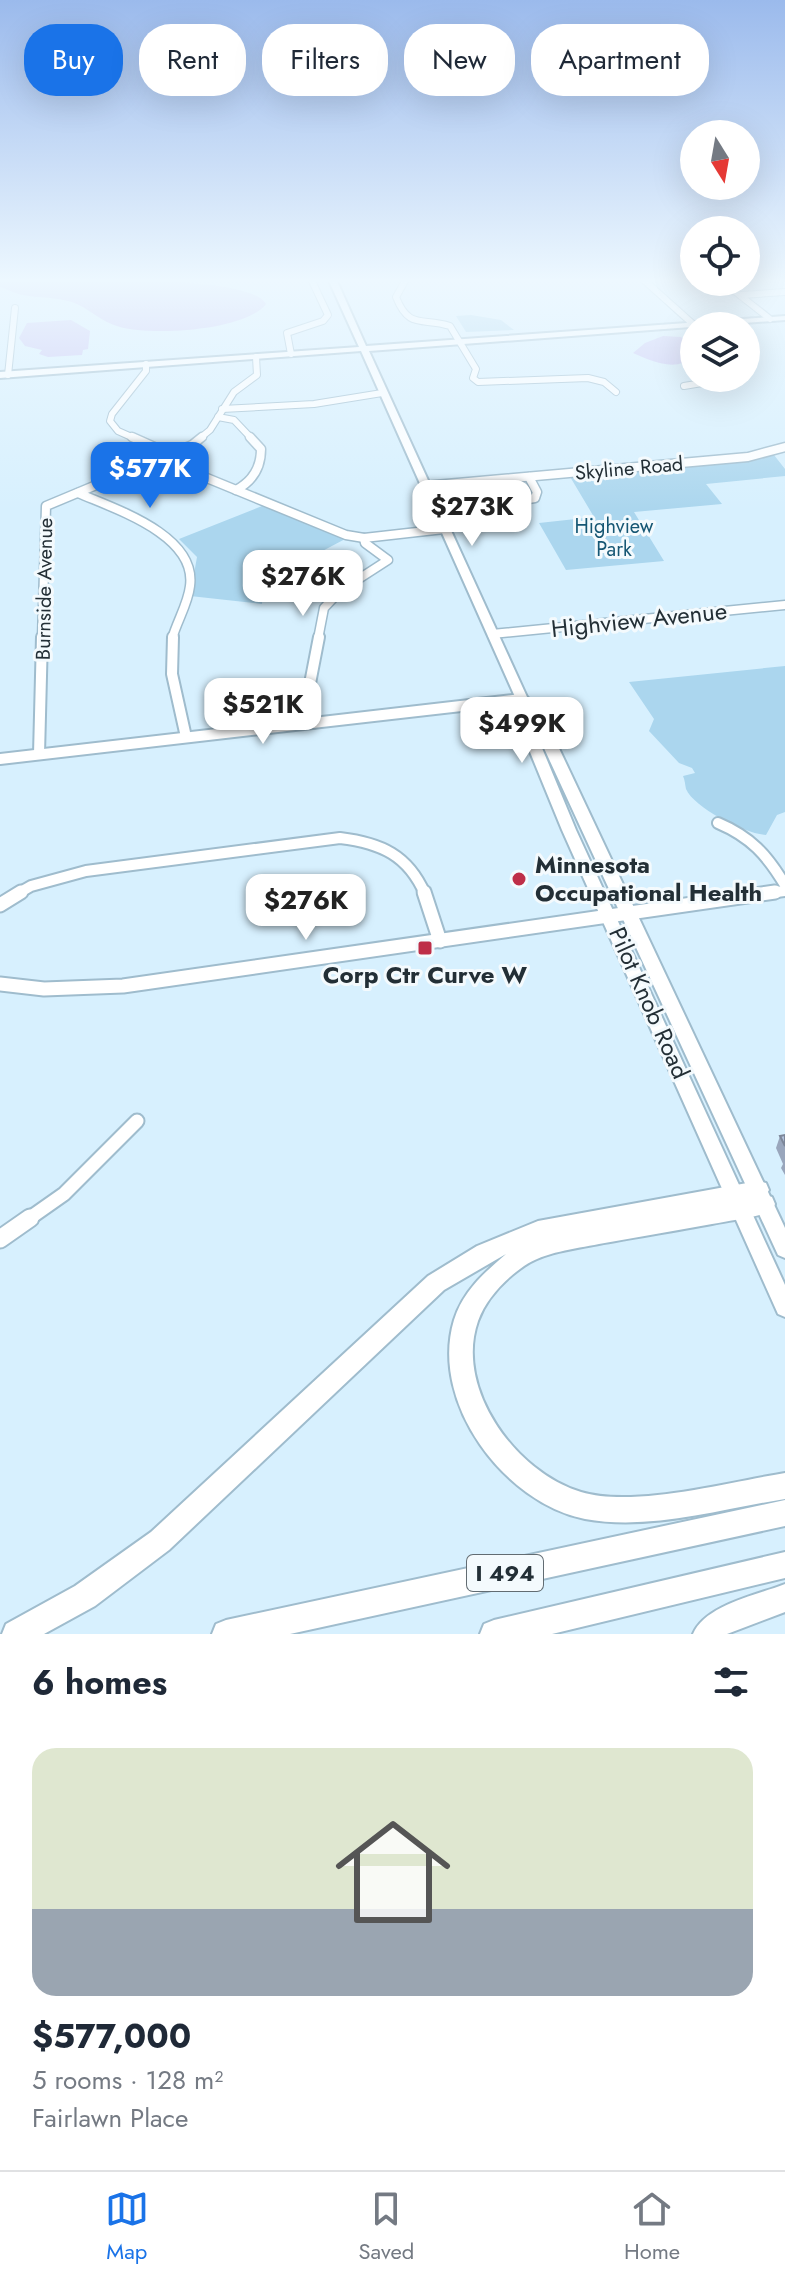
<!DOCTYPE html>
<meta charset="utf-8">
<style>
:root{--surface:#fff;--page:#f6f6f7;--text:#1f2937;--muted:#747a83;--line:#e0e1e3;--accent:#1a73e8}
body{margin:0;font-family:Jost,sans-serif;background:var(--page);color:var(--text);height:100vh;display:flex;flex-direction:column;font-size:30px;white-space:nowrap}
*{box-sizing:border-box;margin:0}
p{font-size:26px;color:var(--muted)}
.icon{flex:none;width:44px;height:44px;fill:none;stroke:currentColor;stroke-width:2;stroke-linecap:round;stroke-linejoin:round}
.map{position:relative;height:1634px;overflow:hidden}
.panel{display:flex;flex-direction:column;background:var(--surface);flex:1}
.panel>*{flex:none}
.guide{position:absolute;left:24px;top:24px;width:738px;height:72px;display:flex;gap:16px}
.needle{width:52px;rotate:169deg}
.fabs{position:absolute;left:680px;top:120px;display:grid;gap:16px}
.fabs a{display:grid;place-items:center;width:80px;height:80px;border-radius:50%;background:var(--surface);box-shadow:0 8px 32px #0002;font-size:40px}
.price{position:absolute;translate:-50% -68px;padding:0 18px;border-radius:16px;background:#fff;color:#222;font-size:26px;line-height:52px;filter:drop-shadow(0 2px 4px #0008)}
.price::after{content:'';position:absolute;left:50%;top:48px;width:24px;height:18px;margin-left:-12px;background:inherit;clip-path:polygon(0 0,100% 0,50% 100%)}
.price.on{background:var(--accent);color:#fff}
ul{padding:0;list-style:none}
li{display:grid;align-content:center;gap:16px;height:424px;padding:0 32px}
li+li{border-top:2px solid var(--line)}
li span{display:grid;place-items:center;height:248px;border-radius:24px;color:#555}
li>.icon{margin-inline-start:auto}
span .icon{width:144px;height:144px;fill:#fffc;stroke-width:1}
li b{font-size:34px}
h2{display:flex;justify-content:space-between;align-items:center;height:96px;padding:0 32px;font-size:34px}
.chip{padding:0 28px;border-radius:32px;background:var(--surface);box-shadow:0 8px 32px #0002;font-size:28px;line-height:72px}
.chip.on{background:var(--accent);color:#fff}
.tabs{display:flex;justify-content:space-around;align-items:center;height:112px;border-top:2px solid var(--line);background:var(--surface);font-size:22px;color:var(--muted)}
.tabs a{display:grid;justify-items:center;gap:4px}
.tabs .on{color:var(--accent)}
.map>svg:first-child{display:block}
.green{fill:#abd6ee}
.water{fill:#c8c2f3}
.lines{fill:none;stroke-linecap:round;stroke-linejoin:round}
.minor-far4-casing{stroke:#9fbccd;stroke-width:8}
.minor-far3-casing{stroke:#9fbccd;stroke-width:11}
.minor-far2-casing{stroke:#9fbccd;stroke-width:14}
.minor-far1-casing{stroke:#9fbccd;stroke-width:17}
.minor-casing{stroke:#9fbccd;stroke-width:21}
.major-casing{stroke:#9fbccd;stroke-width:4}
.highway-casing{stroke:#9fbccd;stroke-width:4}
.minor-far4{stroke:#fff;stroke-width:6}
.minor-far3{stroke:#fff;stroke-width:8}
.minor-far2{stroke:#fff;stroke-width:10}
.minor-far1{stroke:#fff;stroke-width:13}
.minor{stroke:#fff;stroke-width:17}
.major{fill:#fff;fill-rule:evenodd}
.highway{fill:#fff;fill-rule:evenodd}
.wall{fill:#99a6bc}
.building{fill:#b2c1db;stroke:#7d8799;stroke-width:2}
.poi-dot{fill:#be2e48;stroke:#f4fafd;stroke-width:3}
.labels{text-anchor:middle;stroke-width:6;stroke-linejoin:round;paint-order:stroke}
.far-street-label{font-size:20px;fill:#232f36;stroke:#f4fafd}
.far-park-label{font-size:20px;fill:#165774;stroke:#f4fafd}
.shield{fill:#f4fafd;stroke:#626c72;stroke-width:2}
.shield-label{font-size:22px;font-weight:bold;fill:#232f36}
.street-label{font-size:24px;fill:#232f36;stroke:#f4fafd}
.poi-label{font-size:24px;font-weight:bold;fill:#232f36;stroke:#f4fafd;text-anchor:start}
</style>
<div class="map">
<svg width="785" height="1634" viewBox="0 0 785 1634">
<rect width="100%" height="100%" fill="#d7f0fe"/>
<!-- green -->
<g class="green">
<polygon points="471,315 501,320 514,330 466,332 456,316"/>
<polygon points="774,455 785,469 785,476 706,484 722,504 634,512 664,561 566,570 539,523 594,517 569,475"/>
<polygon points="262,506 347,538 264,582 262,604 190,596 197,557 179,539"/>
<path d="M785,666V812L777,815L766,835C746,834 694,808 686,789C685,785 685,780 683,776L695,773L692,768L679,763L649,731L654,719L629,682Z"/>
</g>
<!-- water -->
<g class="water">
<path d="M0,281C41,281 250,272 266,304C245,331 152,336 120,327C99,321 89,308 72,302C56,297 39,298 23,295C15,294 8,289 0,287Z"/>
<polygon points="71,320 90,331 88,349 83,350 82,355 48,357 39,354 42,350 25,346 19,338 27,323"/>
<path d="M663,336L681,337L694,345V356C676,373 652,361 633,353L645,343Z"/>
</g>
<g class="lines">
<defs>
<g id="minor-far4">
<path d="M405,281L396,297C409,330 422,317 450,326L476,369L473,378L478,382L588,378L604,382L616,392"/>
<polyline points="645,281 694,325"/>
<polyline points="723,282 770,319"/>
<polyline points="742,295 785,292"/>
<polyline points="291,354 287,333 323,321 328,315 312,281"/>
<polyline points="746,354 746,368"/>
<polyline points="8,375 15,308"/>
<polyline points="684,386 732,378"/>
<polyline points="222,409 314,404 382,393"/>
<polyline points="218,417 234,420 252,439"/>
<polyline points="136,439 118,431 110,421 112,414 146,371 146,364"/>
<polyline points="199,439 210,430 234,392 257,375 256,357"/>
</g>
<g id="minor-far3">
<polyline points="132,437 170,454 202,476 346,535 364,538 444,529"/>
<polyline points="424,486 748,457 785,447"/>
<path d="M236,490C253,481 261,468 261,449L250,437"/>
<path d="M78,493C115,509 197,535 190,586C188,604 177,621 172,639"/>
<polyline points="491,505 535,498 537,492 529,477"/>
<polyline points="492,634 785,605"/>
<polyline points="42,639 46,506 192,445 202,437"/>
<polyline points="318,639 324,608 340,591 388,560 365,543 364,538"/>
</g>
<g id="minor-far2">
<polyline points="173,637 172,674 186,737"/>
<polyline points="313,723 307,699 319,637"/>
<polyline points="39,754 42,637"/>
<polyline points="0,759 522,699"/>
<path d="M718,823C751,837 767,855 785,885"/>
<path d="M17,894L31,886L86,871L340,838C381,843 408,855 425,894"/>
<polyline points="761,894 785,891"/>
</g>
<g id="minor-far1">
<polyline points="424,892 440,941"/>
<polyline points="0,905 21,892"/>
<polyline points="0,984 44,989 123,986 775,892"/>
<polyline points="27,1220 64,1194 137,1121"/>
</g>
<polyline id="minor" points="0,1239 30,1218"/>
<polygon id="major" points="329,281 337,281 366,346 785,316 785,320 369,351 527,697 537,706 556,742 785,1228 785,1258 778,1255 525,707 576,830 785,1285 785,1317 778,1314 562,830 512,708 516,699 361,351 0,378 0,372 359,347"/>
<g id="highway">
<path d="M758,1181L766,1183L769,1190L766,1195L772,1197L775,1204L772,1211C753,1218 732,1220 712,1224C675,1231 637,1237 599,1244C574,1249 545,1252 524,1266C504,1280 486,1299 478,1321C454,1389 517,1473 581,1492C634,1508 729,1482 785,1473V1499C721,1509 650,1531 585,1519C505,1503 429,1403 454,1320C463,1291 484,1273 506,1254L444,1290L169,1550L95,1606L44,1634H2L6,1624L75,1586L151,1532L428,1276L477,1246L538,1221Z"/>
<polygon points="785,1500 785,1526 290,1634 212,1634 216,1624 226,1620"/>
<polygon points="785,1552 785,1578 552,1634 480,1634 484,1624 494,1620"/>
<path d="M785,1584V1612L727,1634H693C705,1605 757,1595 785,1584Z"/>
</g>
</defs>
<!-- minor-far4 casing -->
<use href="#minor-far4" class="minor-far4-casing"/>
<!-- minor-far3 casing -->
<use href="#minor-far3" class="minor-far3-casing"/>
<!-- minor-far2 casing -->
<use href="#minor-far2" class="minor-far2-casing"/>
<!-- minor-far1 casing -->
<use href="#minor-far1" class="minor-far1-casing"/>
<!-- minor casing -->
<use href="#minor" class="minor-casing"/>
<!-- major casing -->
<use href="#major" class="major-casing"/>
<!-- highway casing -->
<use href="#highway" class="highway-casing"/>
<!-- minor-far4 -->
<use href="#minor-far4" class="minor-far4"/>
<!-- minor-far3 -->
<use href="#minor-far3" class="minor-far3"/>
<!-- minor-far2 -->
<use href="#minor-far2" class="minor-far2"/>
<!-- minor-far1 -->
<use href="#minor-far1" class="minor-far1"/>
<!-- minor -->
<use href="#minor" class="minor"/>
<!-- major -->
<use href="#major" class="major"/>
<!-- highway -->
<use href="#highway" class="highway"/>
</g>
<!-- wall -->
<polygon class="wall" points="785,1135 785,1175 781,1168 783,1164 776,1148 780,1136"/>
<!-- building -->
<polygon class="building" points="785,1135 785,1146 780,1136"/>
<!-- sky -->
<linearGradient id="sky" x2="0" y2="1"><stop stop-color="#9bbaec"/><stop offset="0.55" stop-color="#edf8ff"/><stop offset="1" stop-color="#edf8ff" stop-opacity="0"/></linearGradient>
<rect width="785" height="510" fill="url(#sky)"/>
<!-- markers -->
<g class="poi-dot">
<circle cx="519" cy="879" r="8"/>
<rect x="417" y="940" width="16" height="16" rx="4"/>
</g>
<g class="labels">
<!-- far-street labels -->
<g class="far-street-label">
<text transform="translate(629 468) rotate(-5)" y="7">Skyline Road</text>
<text transform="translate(44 589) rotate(-89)" y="7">Burnside Avenue</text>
</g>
<!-- far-park labels -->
<g class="far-park-label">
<text x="614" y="533">Highview<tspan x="614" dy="23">Park</tspan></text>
</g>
<!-- shield labels -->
<rect class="shield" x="467" y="1555" width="76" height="36" rx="6"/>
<g class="shield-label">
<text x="505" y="1581">I 494</text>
</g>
<!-- street labels -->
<g class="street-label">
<text transform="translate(639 620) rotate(-6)" y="8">Highview Avenue</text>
<text transform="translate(649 1003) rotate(66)" y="8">Pilot Knob Road</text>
</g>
<!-- poi labels -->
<g class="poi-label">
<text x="535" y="873">Minnesota<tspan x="535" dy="28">Occupational Health</tspan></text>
<text x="425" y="983" text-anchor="middle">Corp Ctr Curve W</text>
</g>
</g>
</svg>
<div class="fabs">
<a><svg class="needle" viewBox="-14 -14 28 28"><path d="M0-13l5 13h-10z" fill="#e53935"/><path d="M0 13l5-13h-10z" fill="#747a83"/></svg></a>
<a><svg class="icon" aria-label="locate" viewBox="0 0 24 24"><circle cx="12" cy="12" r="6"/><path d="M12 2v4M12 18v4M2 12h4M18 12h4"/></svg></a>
<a><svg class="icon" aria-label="layers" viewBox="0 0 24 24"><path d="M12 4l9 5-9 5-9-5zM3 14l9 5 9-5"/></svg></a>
</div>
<b class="price on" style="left:150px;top:510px">$577K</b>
<b class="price" style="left:472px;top:548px">$273K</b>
<b class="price" style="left:303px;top:618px">$276K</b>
<b class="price" style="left:263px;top:746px">$521K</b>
<b class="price" style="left:522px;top:765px">$499K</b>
<b class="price" style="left:306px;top:942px">$276K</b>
<div class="guide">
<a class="chip on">Buy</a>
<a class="chip">Rent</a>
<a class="chip">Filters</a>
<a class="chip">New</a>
<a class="chip">Apartment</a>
</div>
</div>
<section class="panel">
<h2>6 homes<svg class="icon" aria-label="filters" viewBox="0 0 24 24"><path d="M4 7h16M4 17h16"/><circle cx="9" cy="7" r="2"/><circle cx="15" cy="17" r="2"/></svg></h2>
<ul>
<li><span style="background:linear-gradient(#dfe7d0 65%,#9aa5b1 0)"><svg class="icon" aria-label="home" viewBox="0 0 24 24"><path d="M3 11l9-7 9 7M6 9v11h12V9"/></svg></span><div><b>$577,000</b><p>5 rooms · 128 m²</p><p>Fairlawn Place</p></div></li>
</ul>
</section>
<nav class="tabs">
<a class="on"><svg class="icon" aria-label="map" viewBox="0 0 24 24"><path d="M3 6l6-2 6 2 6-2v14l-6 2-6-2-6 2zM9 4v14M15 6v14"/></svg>Map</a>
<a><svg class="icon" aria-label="saved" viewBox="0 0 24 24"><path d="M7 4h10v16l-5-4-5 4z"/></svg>Saved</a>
<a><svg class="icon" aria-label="home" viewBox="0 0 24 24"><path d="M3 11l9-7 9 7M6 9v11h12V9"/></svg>Home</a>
</nav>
